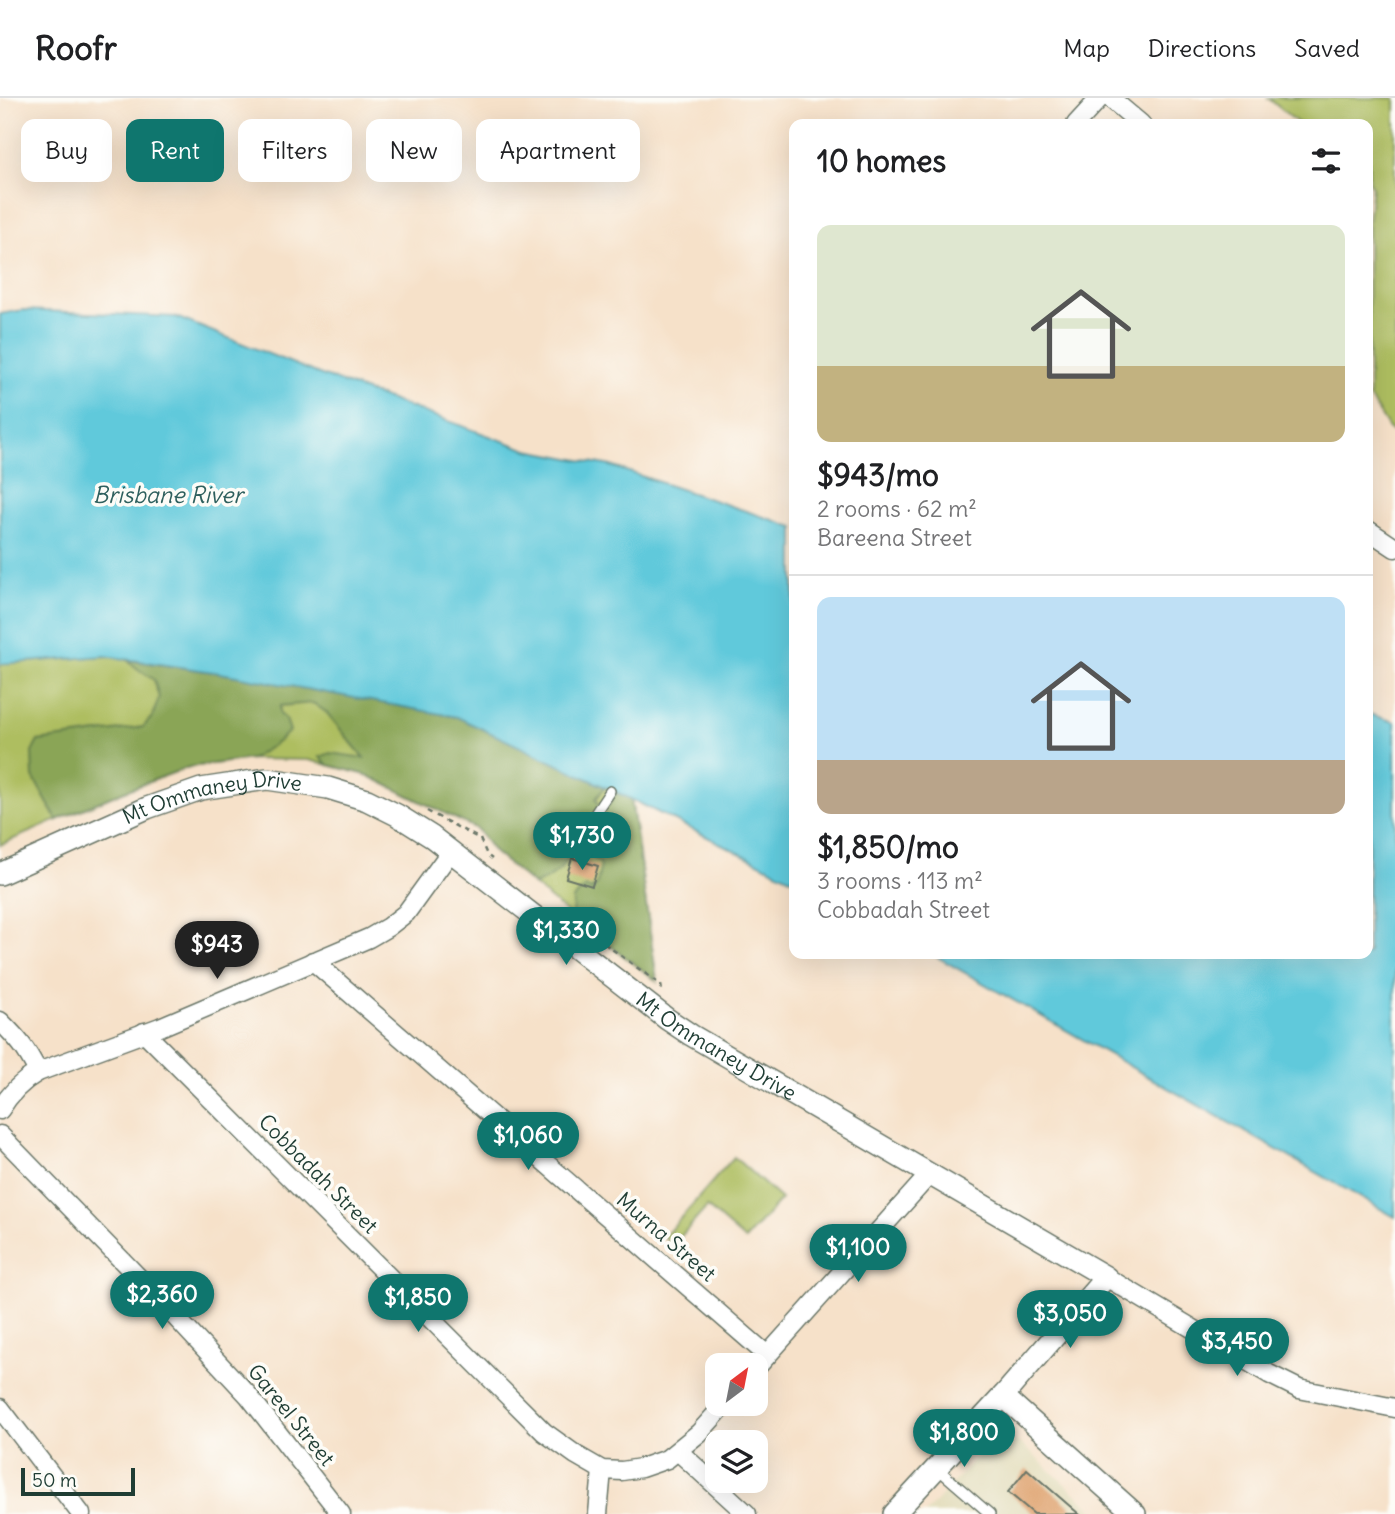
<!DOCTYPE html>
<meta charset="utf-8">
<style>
:root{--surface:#fff;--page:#f2f2f2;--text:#202124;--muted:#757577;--line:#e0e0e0;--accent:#0f766e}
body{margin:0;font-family:Delius,sans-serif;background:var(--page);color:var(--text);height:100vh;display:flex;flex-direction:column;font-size:26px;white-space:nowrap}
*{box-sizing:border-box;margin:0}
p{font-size:23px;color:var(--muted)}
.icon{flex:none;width:38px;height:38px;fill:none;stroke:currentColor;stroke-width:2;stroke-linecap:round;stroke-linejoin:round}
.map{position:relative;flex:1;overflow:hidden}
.panel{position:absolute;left:789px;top:21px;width:584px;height:840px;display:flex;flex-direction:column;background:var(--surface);border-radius:14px;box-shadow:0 7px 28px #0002}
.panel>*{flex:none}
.banner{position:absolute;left:21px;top:21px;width:663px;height:63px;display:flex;gap:14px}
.needle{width:46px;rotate:32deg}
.controls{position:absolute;left:705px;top:1255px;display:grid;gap:14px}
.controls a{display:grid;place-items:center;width:63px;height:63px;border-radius:14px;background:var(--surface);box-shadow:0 7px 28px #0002;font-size:35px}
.scale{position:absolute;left:21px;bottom:18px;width:114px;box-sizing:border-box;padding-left:7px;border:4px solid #1f3d34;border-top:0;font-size:19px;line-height:24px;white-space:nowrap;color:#1f3d34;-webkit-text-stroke:5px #fdfcf7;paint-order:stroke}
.price{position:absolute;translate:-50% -60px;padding:0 16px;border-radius:24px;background:var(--accent);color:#fff;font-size:23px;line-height:46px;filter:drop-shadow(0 2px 4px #0008)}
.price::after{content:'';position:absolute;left:50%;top:42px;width:21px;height:16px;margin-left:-10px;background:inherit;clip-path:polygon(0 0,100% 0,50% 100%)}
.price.current{background:#222;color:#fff}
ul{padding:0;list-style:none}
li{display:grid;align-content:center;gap:14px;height:371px;padding:0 28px}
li+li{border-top:2px solid var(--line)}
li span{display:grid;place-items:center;height:217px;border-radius:14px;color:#555}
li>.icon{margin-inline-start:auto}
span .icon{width:126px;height:126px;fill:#fffc;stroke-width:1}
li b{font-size:30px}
h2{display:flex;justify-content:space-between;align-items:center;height:84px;padding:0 28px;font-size:30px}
.chip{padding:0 24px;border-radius:14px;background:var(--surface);box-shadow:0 7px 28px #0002;font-size:24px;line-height:63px}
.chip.current{background:var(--accent);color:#fff}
header{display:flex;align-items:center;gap:42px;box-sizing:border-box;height:98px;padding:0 35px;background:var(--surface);border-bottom:2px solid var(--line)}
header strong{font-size:33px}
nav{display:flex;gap:38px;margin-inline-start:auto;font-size:24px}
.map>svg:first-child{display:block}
.built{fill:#e2dcba}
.green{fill:#aebe61;stroke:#667e4a;stroke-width:2}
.forest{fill:#8aa557;stroke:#547146;stroke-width:2}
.water{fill:#60c9db;stroke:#408388;stroke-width:2}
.building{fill:#dc9961}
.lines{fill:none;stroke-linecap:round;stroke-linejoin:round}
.service-casing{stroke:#6a7668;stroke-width:12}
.minor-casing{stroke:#6a7668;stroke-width:21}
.tertiary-casing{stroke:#6a7668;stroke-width:24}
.path{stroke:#6a7668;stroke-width:2.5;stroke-dasharray:5 5;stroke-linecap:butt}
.service{stroke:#fff;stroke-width:9}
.minor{stroke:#fff;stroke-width:18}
.tertiary{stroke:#fff;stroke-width:21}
.labels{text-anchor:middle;stroke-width:7;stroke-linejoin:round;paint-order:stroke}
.street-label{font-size:21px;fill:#1f3d34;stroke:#fdfcf7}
.water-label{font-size:23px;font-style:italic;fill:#2f605e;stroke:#fdfcf7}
</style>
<header>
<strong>Roofr</strong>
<nav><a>Map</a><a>Directions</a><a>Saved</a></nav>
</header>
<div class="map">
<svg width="1395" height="1416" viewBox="0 0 1395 1416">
<rect width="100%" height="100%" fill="#fdfcf7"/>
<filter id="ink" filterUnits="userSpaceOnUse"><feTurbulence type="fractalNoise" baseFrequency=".0143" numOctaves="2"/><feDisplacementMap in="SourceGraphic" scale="14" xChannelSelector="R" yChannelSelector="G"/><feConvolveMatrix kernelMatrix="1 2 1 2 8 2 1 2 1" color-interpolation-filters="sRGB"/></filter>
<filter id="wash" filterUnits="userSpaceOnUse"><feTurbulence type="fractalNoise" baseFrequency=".00686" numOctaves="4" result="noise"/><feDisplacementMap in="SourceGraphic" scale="28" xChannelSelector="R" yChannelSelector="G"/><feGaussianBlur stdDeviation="1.57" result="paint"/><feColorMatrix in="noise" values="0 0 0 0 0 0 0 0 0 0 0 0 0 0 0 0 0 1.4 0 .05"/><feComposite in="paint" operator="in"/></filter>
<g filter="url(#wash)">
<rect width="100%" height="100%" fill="#f6e1c9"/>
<!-- built -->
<polygon class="built" points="1009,1340 1020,1345 1098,1416 925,1416 987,1347 997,1341"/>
<!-- green -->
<g class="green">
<polygon points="1268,0 1395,0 1395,336 1390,332 1369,299 1368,126 1372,88 1369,85 1368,26 1299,26"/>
<polygon points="105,558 220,575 457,619 631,701 657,883 572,819 494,754 477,731 367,677 309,662 251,661 189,669 122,694 0,747 0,566"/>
<polygon points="734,1059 781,1101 745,1142 707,1109 673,1147 664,1139"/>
</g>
<!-- forest -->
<path class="forest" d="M127,562L220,575L457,619L605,689L596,701L602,712L609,706L616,694L631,701L657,883L572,819L573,801L585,789L591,792L597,787L601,766L590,758L570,756C561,774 553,779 534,787L494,754L477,731L367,677L328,667L320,659L330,655L364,660L327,615L313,605L280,608V616L286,621L290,633L275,646L251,661L189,669L122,694L57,722L33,679L32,654L38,643L143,629L152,619L159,600L154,582L139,572Z"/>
<!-- water -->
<g class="water">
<polygon points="23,212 176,219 319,276 528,352 611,368 794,429 794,782 631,701 457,619 220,575 105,558 0,566 0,216"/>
<polygon points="1369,616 1395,624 1395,1119 932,856 1368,856"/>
</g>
<g id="blocks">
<!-- building -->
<g class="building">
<polygon points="572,760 598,768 592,788 566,780"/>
<polygon points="1027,1371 1079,1416 1034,1416 1008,1394"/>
</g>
</g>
</g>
<g filter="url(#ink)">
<use href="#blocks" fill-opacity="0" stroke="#6a7668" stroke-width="2"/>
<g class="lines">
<defs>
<g id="service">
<polyline points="596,714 610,693"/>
<polyline points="938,1371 990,1416"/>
</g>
<g id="minor">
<polyline points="1110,0 1141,26"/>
<polyline points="1076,26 1100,0"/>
<polyline points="1368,432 1395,450"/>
<polyline points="313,863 767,1257"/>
<path d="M0,923C19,942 26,950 38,974"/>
<polyline points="144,934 544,1334 576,1357 602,1372 622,1373 641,1370 667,1361 699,1335 725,1306"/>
<path d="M0,1012C10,995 21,984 38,974L160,929L369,840L388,829L406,815L451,753"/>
<polyline points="0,1037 141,1182 248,1297 341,1416"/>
<polyline points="1106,1179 1269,1276 1299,1291 1395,1310"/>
<polyline points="756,1270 929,1077"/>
<polyline points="0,1310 81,1416"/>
<polyline points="678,1353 747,1416"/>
<polyline points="598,1416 602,1372"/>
</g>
<g id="tertiary">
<path id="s1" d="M0,776L147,710L201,691L267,681L328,690L367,702L397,717L432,739L667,921L691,937L1106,1179L1003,1298L894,1416"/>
<polyline points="1003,1298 1135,1416"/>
</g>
</defs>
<!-- service casing -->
<use href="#service" class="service-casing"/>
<!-- minor casing -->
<use href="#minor" class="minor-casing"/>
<!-- tertiary casing -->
<use href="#tertiary" class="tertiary-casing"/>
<!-- path -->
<g class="path">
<polyline points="427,713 480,741 487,757 492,761"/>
<polyline points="556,810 661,887 662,893"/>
</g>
<!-- service -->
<use href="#service" class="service"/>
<!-- minor -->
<use href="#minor" class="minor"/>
<!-- tertiary -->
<use href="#tertiary" class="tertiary"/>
</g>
</g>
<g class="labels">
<!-- street labels -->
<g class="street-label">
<text dy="7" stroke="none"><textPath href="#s1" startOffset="228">Mt Ommaney Drive</textPath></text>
<text dy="7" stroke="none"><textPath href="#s1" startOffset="816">Mt Ommaney Drive</textPath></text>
<text transform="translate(318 1076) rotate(45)" y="7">Cobbadah Street</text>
<text transform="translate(666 1139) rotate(41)" y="7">Murna Street</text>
<text transform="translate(291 1317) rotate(51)" y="7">Gareel Street</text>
</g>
<!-- water labels -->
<g class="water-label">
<text x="168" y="405">Brisbane River</text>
</g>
</g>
</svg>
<div class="controls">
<a><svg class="needle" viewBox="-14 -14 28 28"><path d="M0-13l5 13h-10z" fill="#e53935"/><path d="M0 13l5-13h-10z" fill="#757577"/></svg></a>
<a><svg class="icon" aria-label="layers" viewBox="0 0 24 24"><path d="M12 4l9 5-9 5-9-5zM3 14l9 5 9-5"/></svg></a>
</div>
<div class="scale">50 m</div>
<b class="price" style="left:582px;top:774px">$1,730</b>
<b class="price" style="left:566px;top:869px">$1,330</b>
<b class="price current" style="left:217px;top:883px">$943</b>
<b class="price" style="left:528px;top:1074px">$1,060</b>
<b class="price" style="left:858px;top:1186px">$1,100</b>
<b class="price" style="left:162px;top:1233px">$2,360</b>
<b class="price" style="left:418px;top:1236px">$1,850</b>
<b class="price" style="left:1070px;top:1252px">$3,050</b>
<b class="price" style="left:1237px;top:1280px">$3,450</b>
<b class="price" style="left:964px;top:1371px">$1,800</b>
<div class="banner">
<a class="chip">Buy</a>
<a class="chip current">Rent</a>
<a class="chip">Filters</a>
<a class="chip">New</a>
<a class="chip">Apartment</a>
</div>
<section class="panel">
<h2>10 homes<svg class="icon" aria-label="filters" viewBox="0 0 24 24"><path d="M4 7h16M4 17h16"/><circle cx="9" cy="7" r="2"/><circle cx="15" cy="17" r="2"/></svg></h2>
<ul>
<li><span style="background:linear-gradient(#dfe7d0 65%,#c2b280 0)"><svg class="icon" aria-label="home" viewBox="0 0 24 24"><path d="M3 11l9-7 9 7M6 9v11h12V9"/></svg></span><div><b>$943/mo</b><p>2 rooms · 62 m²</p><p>Bareena Street</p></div></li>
<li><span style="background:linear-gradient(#bfe0f5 75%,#b9a48a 0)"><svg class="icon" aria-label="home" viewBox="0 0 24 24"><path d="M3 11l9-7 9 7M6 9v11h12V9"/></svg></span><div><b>$1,850/mo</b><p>3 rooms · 113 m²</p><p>Cobbadah Street</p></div></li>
</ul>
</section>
</div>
